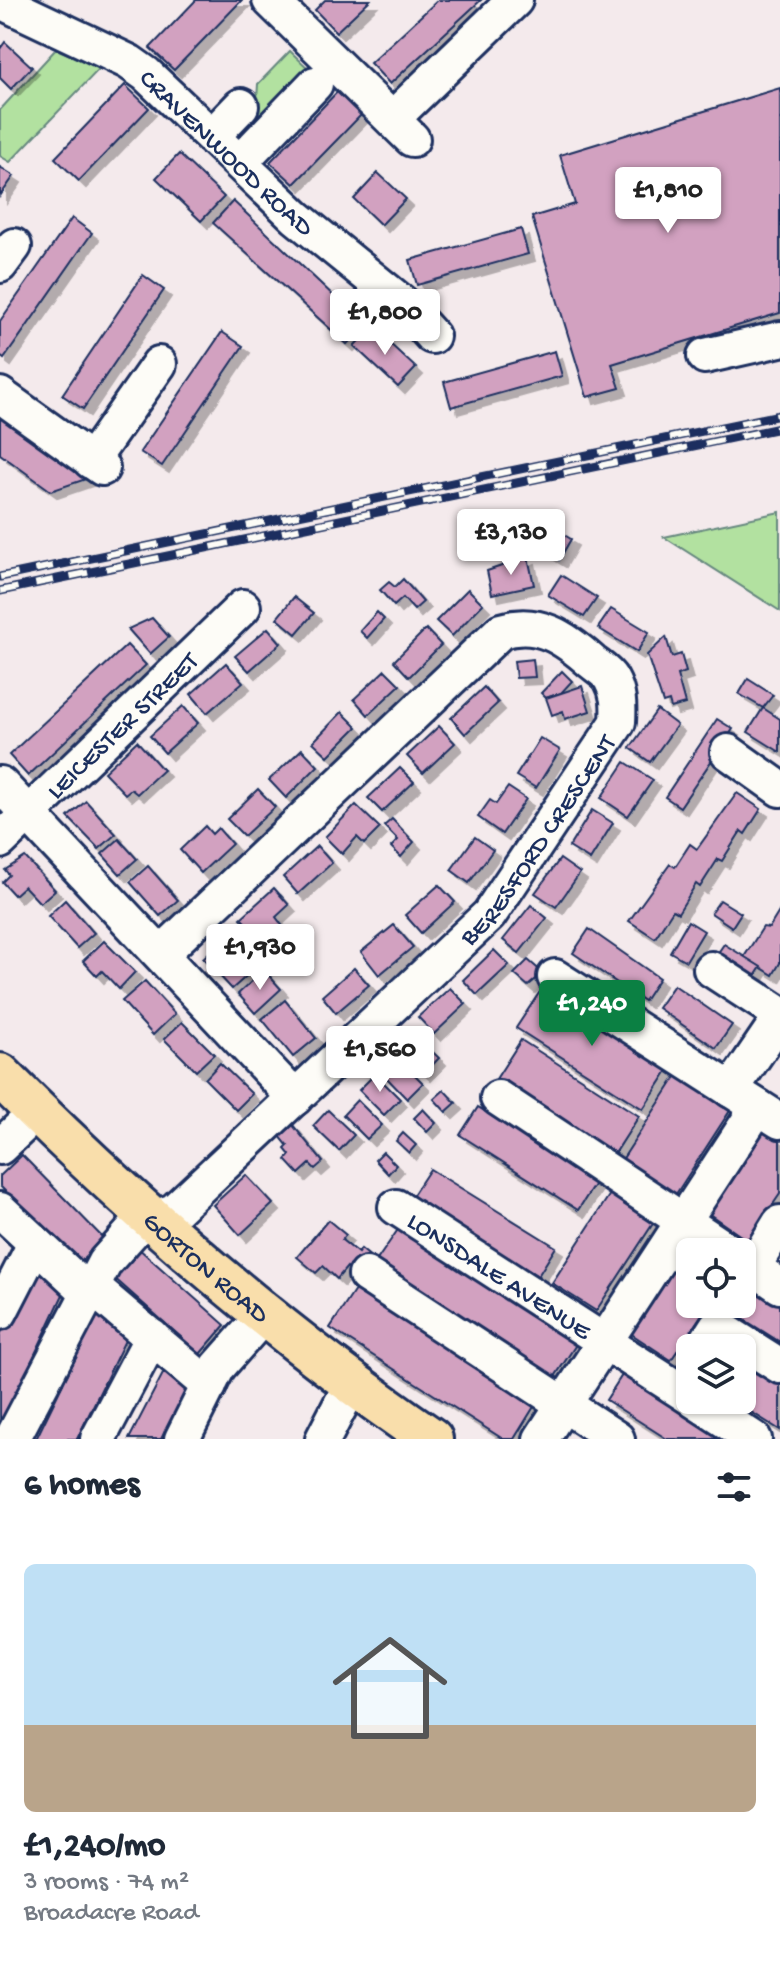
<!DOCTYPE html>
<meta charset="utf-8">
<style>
:root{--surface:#fff;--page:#f2f2f3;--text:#1f2937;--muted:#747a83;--line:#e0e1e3;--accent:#0b8043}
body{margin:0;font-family:"Gochi Hand",sans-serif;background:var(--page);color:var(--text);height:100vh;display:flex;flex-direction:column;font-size:30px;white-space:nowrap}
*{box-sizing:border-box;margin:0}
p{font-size:26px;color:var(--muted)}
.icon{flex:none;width:44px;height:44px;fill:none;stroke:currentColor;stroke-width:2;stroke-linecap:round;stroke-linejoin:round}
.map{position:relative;height:1439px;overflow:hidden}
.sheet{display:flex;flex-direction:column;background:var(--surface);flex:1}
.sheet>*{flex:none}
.tools{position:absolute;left:676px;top:1238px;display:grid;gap:16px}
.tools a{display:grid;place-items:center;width:80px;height:80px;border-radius:12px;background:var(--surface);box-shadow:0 2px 6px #0004;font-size:40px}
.price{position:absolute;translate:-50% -68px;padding:0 18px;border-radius:8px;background:#fff;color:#222;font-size:26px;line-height:52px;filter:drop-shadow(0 2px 4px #0008)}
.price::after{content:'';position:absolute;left:50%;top:48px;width:24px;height:18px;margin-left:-12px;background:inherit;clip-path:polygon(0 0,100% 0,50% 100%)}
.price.selected{background:var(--accent);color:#fff}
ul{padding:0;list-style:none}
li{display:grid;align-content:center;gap:16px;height:424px;padding:0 24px}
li+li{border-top:2px solid var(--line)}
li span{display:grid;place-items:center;height:248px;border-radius:12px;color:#555}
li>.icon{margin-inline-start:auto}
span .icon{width:144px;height:144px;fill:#fffc;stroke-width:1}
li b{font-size:34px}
h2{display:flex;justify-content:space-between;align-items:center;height:96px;padding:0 24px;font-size:34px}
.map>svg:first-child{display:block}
.green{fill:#b2e1a0;stroke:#66887f;stroke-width:2}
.building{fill:#d2a1c0;stroke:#1b2f5e;stroke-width:2;filter:url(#shadow)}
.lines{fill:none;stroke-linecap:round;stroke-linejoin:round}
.minor-casing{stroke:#1b2f5e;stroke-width:40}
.major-casing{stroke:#1b2f5e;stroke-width:48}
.minor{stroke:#fdfcf7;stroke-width:34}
.major{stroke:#f9deab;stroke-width:42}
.rail-casing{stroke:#1b2f5e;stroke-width:9}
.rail{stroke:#fdfcf7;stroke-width:6;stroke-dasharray:18;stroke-linecap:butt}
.labels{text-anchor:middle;stroke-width:6;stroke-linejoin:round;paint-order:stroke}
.street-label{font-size:26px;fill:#1b2f5e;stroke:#fdfcf7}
</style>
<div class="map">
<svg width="780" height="1439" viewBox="0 0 780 1439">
<defs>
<filter id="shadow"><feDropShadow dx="7" dy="7" stdDeviation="0" flood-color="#0004"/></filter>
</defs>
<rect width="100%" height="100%" fill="#f4eaec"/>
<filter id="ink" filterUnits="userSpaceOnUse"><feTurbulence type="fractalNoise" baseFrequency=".0125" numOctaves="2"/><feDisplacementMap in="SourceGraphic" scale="16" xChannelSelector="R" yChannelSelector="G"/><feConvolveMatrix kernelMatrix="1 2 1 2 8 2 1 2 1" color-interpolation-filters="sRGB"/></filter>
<g filter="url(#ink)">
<!-- green -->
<g class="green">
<polygon points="56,49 101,67 10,162 0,156 0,110"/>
<polygon points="290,51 311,71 241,145 239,134 256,116 258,84"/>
<polygon points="780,512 780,611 664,537"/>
</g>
<!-- building -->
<g class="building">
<polygon points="196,0 242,0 174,70 150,48"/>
<polygon points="325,0 370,0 336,32 315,10"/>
<polygon points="438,0 481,0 390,84 370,63"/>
<polygon points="5,42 32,67 11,89 0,78 0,49"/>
<polygon points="125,85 149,108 79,181 55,158"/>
<polygon points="780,88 780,313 612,364 620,388 587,397 532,217 575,204 560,155"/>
<polygon points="340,89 364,112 294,184 270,162"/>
<polygon points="179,154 224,197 201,221 156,178"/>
<polygon points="0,167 14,176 0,196"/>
<polygon points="378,173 406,199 381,225 354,199"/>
<polygon points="233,201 336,298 340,294 369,321 347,344 213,223"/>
<polygon points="72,218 92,233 4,359 0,356 0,321"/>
<polygon points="521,229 528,254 417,285 410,260"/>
<polygon points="143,275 164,290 83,409 62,395"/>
<polygon points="372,327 416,368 398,387 354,346"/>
<polygon points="222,332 243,346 162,466 140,452"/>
<polygon points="555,351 562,376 451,407 444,382"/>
<polygon points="0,414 89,478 51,491 0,454"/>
<polygon points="551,527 571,539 559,560 539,548"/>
<polygon points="528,557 534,585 492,594 487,571"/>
<polygon points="561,575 597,598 584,617 548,595"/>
<polygon points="403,579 423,602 414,610 403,598 394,606 380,590 389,582 395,587"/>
<polygon points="468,589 483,604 452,636 436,621"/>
<polygon points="294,597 314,613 296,634 277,618"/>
<polygon points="611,609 649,632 637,652 598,628"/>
<polygon points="377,612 384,619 367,638 360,631"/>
<polygon points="152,618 169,637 150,654 128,629"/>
<polygon points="268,628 281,643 249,671 235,656"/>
<polygon points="426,629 441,645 409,677 394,661"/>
<polygon points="666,637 672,657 681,654 686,672 677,675 685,704 671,708 669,701 663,703 647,655"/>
<polygon points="127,645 146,665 28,776 9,755"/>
<polygon points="533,659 535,677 516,678 514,661"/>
<polygon points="226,663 243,682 207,713 191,694"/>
<polygon points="385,670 400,685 368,715 354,699"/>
<polygon points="562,671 572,681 561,693 546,698 541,693"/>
<polygon points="748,679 773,695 763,708 739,694"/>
<polygon points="582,686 590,711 565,719 563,711 552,715 546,698"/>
<polygon points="484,687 498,703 465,734 451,718"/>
<polygon points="183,706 198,723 165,753 150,736"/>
<polygon points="763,708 780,719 780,752 748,732"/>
<polygon points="657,710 677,725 650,762 630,748"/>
<polygon points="342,712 357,727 328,756 313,742"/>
<polygon points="717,719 733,729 680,807 665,797"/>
<polygon points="439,726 455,743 423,773 407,756"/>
<polygon points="540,738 560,750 536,788 516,776"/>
<polygon points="137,741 163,770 137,794 131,789 125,794 104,772"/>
<polygon points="302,749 318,766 286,798 269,780"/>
<polygon points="625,762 653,780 628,816 601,798"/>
<polygon points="400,768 414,782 382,812 368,798"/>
<polygon points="508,787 526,799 502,834 478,817 490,800 496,804"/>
<polygon points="258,789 275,807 244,836 227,819"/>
<polygon points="737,793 761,809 745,834 741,831 722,861 718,859 700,887 696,884 678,913 673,910 655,938 629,921 670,864 675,867 690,844 697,849"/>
<polygon points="86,801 116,834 99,849 68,817"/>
<polygon points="356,805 380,828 364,844 357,837 342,854 325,837"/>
<polygon points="592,810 613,823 590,860 569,847"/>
<polygon points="392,819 414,842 401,857 391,847 398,840 384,826"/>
<polygon points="205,826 212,834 218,828 232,844 201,873 180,850"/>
<polygon points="475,837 493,850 469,883 451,870"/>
<polygon points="119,839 137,859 120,874 102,854"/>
<polygon points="317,846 332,863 298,894 283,877"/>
<polygon points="25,857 55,890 40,903 24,886 14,895 2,882 9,875 5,870"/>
<polygon points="560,859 580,873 556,907 535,893"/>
<polygon points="148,866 178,900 160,916 130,882"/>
<polygon points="439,885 455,902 421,933 405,915"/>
<polygon points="274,888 289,905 276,917 282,925 263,942 241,918"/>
<polygon points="65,900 94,933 77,948 48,916"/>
<polygon points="720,900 741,913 732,927 711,913"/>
<polygon points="531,905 547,918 519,953 503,940"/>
<polygon points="780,910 780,963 773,975 744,957 763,927 769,928"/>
<polygon points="688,921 704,931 686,961 670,952"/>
<polygon points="394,925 413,947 379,975 361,952"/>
<polygon points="589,929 659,978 644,1001 573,953"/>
<polygon points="104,941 135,972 119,989 102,971 97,976 83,961"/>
<polygon points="221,942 250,973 232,989 203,958"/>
<polygon points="724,944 761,967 750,984 713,960"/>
<polygon points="494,950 509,965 477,995 463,980"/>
<polygon points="528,960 543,973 528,986 514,974"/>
<polygon points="354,968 369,985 336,1013 322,996"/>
<polygon points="264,970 281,989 255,1013 238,994"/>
<polygon points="145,981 175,1014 153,1035 122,1001"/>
<polygon points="674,985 732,1025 716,1048 658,1008"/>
<polygon points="543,987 669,1069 643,1109 516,1028"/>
<polygon points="450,988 466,1004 434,1034 418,1017"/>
<polygon points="285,1000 316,1038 293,1057 262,1019"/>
<polygon points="182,1022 214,1054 196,1071 164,1039"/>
<polygon points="415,1035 439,1058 424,1074 400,1051"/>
<polygon points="521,1040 639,1116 614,1155 496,1079"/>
<polygon points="397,1057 423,1083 407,1099 382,1073"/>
<polygon points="220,1063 252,1094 236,1110 205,1079"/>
<polygon points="679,1072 733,1106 676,1194 622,1160"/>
<polygon points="375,1074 400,1099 384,1115 359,1090"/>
<polygon points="444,1090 456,1103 446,1112 434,1099"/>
<polygon points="357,1100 382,1125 367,1139 343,1115"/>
<polygon points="478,1107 596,1182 578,1210 460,1135"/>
<polygon points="423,1109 436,1123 427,1132 414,1118"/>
<polygon points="328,1110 354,1135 339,1151 313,1126"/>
<polygon points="292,1124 323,1162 315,1169 310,1164 299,1174 286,1160 290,1155 285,1149 288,1146 279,1135"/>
<polygon points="761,1127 780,1140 780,1194 748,1241 705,1211"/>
<polygon points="403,1133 416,1145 409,1153 396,1141"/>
<polygon points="383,1152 396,1165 388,1174 375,1160"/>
<polygon points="22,1155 104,1239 77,1265 0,1186 0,1176"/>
<polygon points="430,1169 556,1247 538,1276 411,1198"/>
<polygon points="246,1175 273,1204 240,1235 213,1205"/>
<polygon points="610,1194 654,1222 596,1311 552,1283"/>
<polygon points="328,1220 346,1235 342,1240 358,1253 361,1249 372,1258 358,1276 347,1267 337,1279 323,1266 316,1273 297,1257"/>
<polygon points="399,1228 577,1343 554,1378 375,1263"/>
<polygon points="690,1244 702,1252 690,1252 690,1304 709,1304 671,1360 630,1333"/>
<polygon points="137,1247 225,1325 200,1354 112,1276"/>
<polygon points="38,1254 67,1286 0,1429 0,1335"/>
<polygon points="747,1283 780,1304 780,1342 729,1310 733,1304 742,1304 742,1290"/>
<polygon points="355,1290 535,1405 514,1439 503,1439 330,1328"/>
<polygon points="103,1302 131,1328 77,1439 36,1439"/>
<polygon points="742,1360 780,1384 780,1430 732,1400 742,1400"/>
<polygon points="169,1362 191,1382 161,1439 129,1439"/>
<polygon points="624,1372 729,1439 667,1439 606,1400"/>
</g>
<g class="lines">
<defs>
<g id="minor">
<polyline points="270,0 412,139"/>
<path id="s1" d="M0,1L129,62L146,74L296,217L402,303L432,336"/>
<polyline points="393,118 515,0"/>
<polyline points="212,136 241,106"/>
<polyline points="240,162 315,84"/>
<polyline points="0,265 14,246"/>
<polyline points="705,356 780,339"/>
<polyline points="0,395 102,468"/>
<polyline points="91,461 159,364"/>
<polyline points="728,752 780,789"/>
<polyline points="0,784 295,1098"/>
<path id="s2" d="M0,841L243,607"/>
<polyline points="711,969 780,1014"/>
<polyline points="555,977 780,1121"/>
<polyline points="731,1090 780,1018"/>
<polyline points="498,1098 730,1252"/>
<polyline points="0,1147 37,1112"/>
<path id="s3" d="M396,1207L690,1397"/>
<polyline points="0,1210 88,1292"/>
<polyline points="742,1260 780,1286"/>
<polyline points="366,1275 617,1439"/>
<polyline points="742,1285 780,1223"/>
<polyline points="92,1287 209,1386"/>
<polyline points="0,1312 35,1244"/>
<polyline points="703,1348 717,1326 780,1366"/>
<polyline points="694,1400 754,1439"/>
<path id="s4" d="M12,1439L105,1262L140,1223L174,1211L489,915L618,722C619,706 619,693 611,679C607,672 598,667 592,662C565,638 538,619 501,631L161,954"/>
<polyline points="98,1439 152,1337"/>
<polyline points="182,1439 218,1367 264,1315"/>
<polyline points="323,1439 351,1385"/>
<polyline points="541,1439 758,1107"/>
</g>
<g id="major">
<path id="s5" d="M0,1075C133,1208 276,1333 431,1439"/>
</g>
</defs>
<!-- minor casing -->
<use href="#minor" class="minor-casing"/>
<!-- major casing -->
<use href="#major" class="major-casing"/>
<!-- minor -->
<use href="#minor" class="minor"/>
<!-- major -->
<use href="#major" class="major"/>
<defs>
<g id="rail">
<polyline points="0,577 780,415"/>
<polyline points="0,591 780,428"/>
</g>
</defs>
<!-- rail casing -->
<use href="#rail" class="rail-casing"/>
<!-- rail -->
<use href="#rail" class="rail"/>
</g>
</g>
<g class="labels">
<!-- street labels -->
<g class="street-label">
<text dy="9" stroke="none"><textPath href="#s1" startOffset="276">CRAVENWOOD ROAD</textPath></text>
<text dy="9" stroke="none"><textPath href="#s2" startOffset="168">LEICESTER STREET</textPath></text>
<text dy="9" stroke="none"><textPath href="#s4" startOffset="810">BERESFORD CRESCENT</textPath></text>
<text dy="9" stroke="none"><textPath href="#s5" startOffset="282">GORTON ROAD</textPath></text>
<text dy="9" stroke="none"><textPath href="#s3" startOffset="124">LONSDALE AVENUE</textPath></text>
</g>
</g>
</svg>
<div class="tools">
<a><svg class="icon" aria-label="locate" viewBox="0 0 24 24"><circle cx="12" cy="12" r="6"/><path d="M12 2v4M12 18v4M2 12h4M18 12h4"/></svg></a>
<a><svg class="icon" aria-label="layers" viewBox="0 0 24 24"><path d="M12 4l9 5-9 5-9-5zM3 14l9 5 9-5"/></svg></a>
</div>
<b class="price" style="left:668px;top:235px">£1,810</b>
<b class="price" style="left:385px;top:357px">£1,800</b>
<b class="price" style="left:511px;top:577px">£3,130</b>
<b class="price" style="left:260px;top:992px">£1,930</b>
<b class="price selected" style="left:592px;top:1048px">£1,240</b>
<b class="price" style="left:380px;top:1094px">£1,560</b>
</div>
<section class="sheet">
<h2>6 homes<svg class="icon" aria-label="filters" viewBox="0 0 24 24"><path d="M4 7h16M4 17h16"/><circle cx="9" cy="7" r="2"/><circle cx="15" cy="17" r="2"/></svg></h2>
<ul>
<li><span style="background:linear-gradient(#bfe0f5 65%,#b9a48a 0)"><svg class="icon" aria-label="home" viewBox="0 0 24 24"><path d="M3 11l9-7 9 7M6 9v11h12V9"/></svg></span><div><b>£1,240/mo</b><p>3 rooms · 74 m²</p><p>Broadacre Road</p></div></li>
</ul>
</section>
